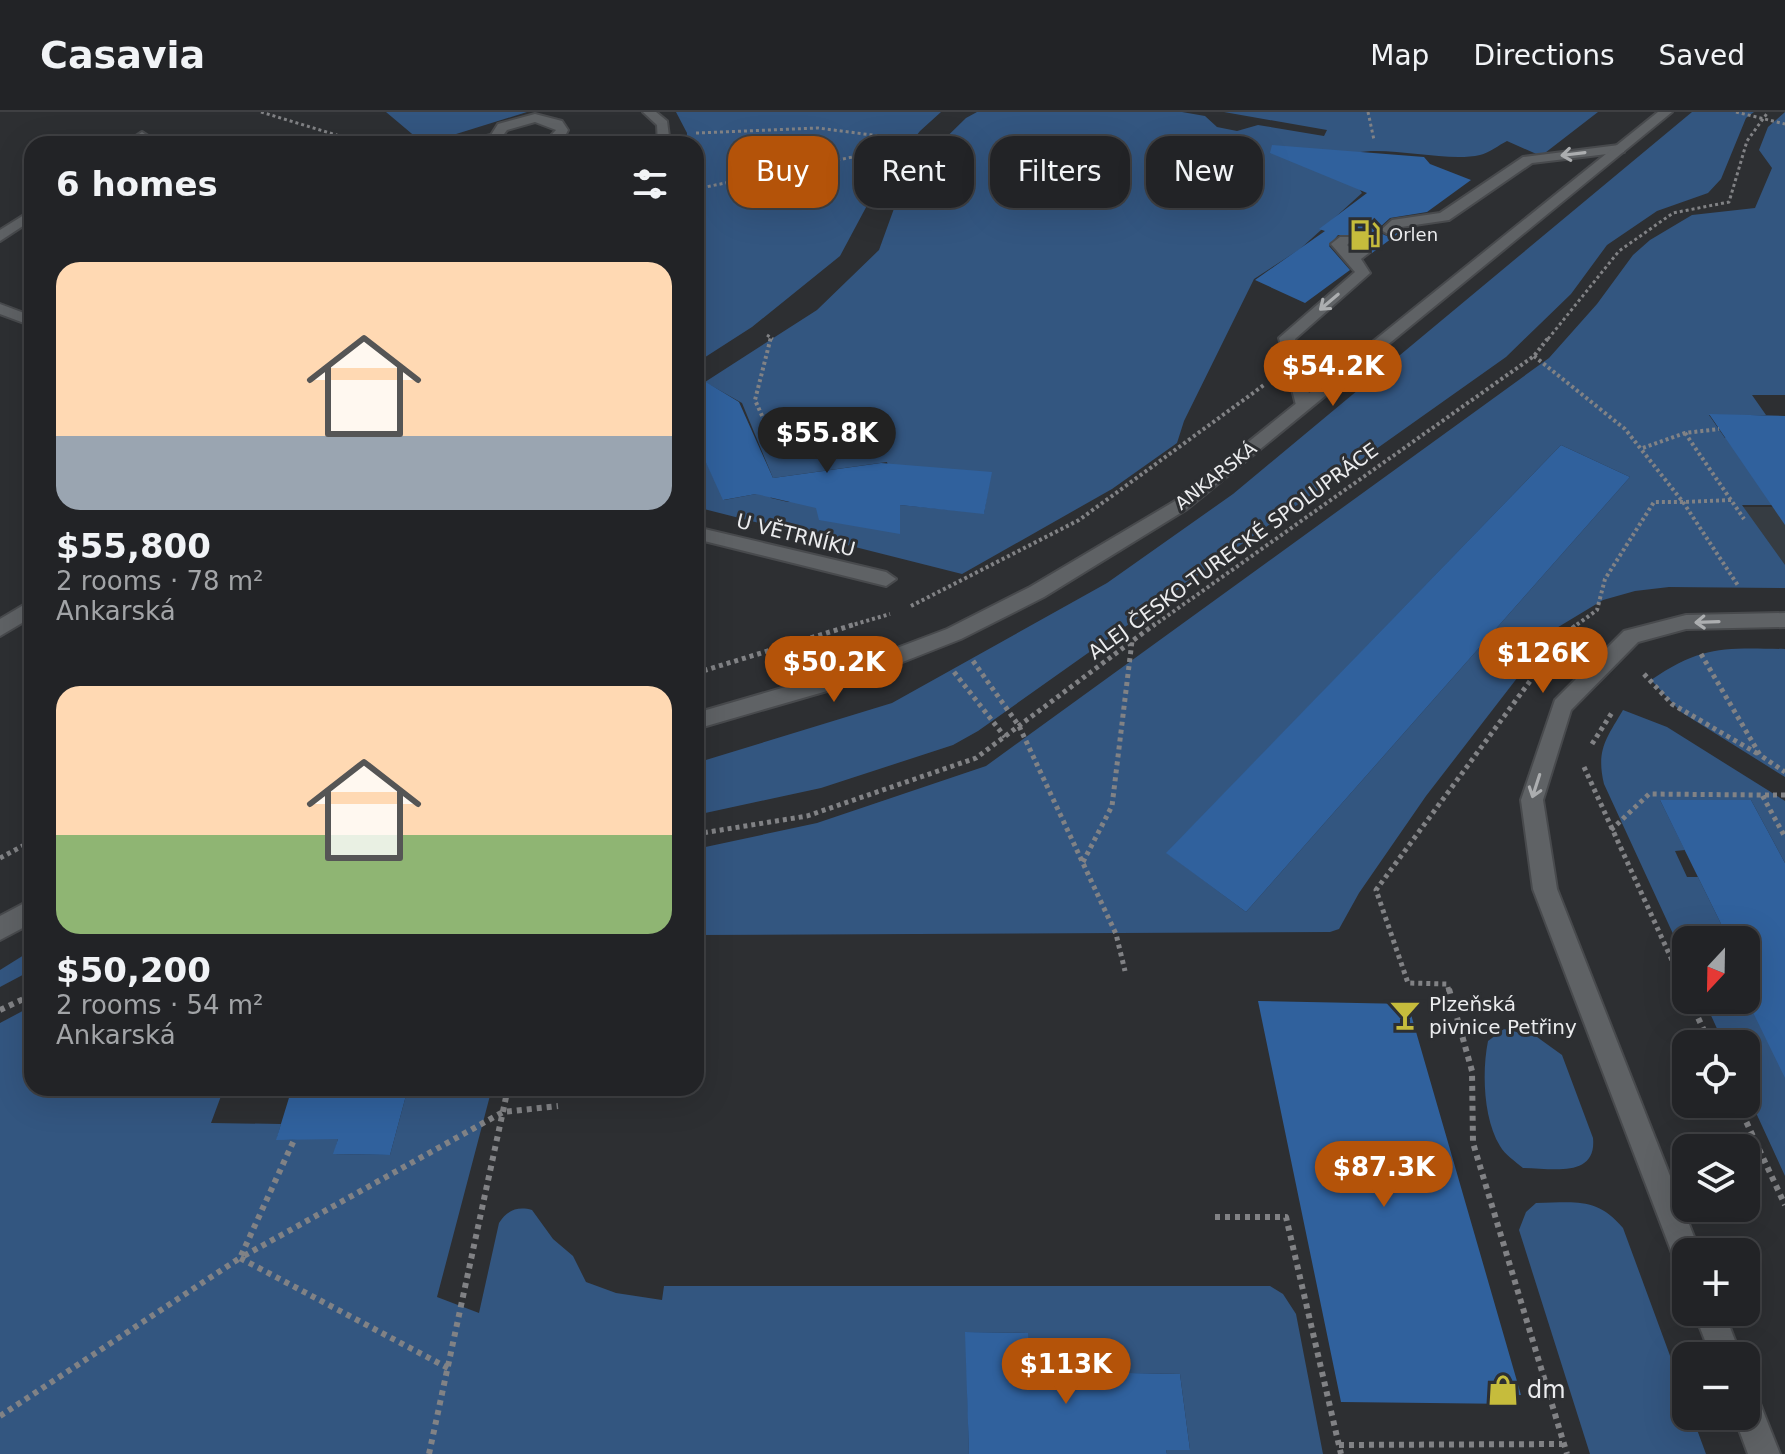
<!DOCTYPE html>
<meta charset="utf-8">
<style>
:root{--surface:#222326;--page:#2a2b2e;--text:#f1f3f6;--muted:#a2a4a7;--line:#3f4043;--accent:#b45309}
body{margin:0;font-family:"DejaVu Sans",sans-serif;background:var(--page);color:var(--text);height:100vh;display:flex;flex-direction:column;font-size:30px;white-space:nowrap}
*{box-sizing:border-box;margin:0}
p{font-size:26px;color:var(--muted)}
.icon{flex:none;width:44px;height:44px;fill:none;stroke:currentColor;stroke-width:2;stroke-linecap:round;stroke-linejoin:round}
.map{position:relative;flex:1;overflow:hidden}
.details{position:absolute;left:24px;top:24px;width:680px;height:960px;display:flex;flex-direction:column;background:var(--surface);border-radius:24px;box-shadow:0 8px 32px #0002,0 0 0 2px var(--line)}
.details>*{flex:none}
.banner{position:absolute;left:728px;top:24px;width:760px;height:72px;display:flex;gap:16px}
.needle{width:52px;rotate:202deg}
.buttons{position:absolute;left:1672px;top:814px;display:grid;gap:16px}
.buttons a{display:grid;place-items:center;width:88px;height:88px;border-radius:16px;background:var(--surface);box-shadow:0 8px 32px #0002,0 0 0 2px var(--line);font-size:40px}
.price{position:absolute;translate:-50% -68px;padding:0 18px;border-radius:28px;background:var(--accent);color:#fff;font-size:26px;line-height:52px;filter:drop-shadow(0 2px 4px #0008)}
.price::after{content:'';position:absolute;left:50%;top:48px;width:24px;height:18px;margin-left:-12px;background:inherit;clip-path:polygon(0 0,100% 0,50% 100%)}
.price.selected{background:#222;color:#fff}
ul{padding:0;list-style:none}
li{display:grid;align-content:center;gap:16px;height:424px;padding:0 32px}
li span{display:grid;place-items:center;height:248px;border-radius:24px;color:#555}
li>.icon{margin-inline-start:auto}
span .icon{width:144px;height:144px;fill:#fffc;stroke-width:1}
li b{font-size:34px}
h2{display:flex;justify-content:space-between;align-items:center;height:96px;padding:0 32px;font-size:34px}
.chip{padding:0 28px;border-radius:24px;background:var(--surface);box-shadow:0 8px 32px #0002,0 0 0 2px var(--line);font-size:28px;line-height:72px}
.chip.selected{background:var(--accent);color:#fff}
header{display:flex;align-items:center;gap:48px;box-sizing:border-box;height:112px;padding:0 40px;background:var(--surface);border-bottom:2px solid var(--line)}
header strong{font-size:38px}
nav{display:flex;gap:44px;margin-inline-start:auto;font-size:28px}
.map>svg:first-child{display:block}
.built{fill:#363c42}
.green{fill:#335680;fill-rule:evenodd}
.building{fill:#30619d}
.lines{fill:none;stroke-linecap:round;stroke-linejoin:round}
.service-casing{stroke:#484a4d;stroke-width:4}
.minor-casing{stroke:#484a4d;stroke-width:4}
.tertiary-casing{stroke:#484a4d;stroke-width:4}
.path-far3{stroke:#818285;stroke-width:3;stroke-dasharray:3 3;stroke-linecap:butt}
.path-far2{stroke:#818285;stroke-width:4;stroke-dasharray:3 3;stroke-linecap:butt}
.path-far1{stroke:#818285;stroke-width:5;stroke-dasharray:4 4;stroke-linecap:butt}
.path{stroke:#818285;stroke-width:6;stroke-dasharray:5 5;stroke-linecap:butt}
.service{fill:#5f6265;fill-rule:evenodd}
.minor{fill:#5f6265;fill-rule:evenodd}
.tertiary{fill:#5f6265;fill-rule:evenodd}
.oneway{stroke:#acaeb0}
.labels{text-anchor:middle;stroke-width:6;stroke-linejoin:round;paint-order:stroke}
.far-poi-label{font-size:18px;fill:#ebecee;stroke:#2d2f32;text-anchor:start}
.far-street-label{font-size:18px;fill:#ebecee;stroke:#2d2f32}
.street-label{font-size:20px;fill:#ebecee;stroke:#2d2f32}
.poi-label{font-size:20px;fill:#ebecee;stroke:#2d2f32;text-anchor:start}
.near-poi-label{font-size:24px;fill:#ebecee;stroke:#2d2f32;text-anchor:start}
</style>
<header>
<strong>Casavia</strong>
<nav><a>Map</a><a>Directions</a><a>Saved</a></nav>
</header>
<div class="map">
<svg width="1785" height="1342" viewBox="0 0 1785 1342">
<rect width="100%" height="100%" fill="#2d2f32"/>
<!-- built -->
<polygon class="built" points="1741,395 1785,395 1785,453 1782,453"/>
<!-- green -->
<g class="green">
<polygon points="386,0 527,0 424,32"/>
<polygon points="676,0 941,0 920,19 879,71 840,144 752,215 696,251 696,32 686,32 687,21"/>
<path d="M977,0H1182L1205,4L1217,15L1237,19L1258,13L1324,24L1327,18L1224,0H1598L1541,44L1507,29C1499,33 1489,41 1480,43C1441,52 1370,27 1339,47L1362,81L1300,137L1254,167L1184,309L1177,331L1112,377L962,462L696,395V329L724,388L767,380L771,386L788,390L814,386L900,421V393L984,401L991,360L896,382L887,350L773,366L742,291L705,270L817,198L879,138L900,80L919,52L966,6Z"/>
<polygon points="1692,0 1754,0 1746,6 1721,67 1708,81 1657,99 1607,133 1571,182 1506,245 978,619 953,633 821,676 696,703 696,651 892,591 1107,471 1233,382"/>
<path d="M1785,0V283H1752L1766,303H1709L1725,326H1737L1783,393H1742L1785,453V476L1669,475L1635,479L1603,488L1555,517L1426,684L1359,781L1339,817L1330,820L696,823V737L817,711L986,654L1549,246L1597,192L1633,143L1650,128L1692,103L1755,96L1772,56L1759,38L1768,15ZM1561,333L1630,365L1246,800L1167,741Z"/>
<path d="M1785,537V665L1681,600L1651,568C1702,533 1725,536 1785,537Z"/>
<path d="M1623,598L1667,615L1785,689V751L1751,688H1660L1685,738L1675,739L1687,765H1698L1729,828H1686V850L1604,672C1596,638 1606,627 1623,598Z"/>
<polygon points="32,838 32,858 0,875 0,858"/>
<polygon points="1746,886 1785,943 1785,1064 1746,979 1746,932 1724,932 1704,888"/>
<path d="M32,894V976H224L211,1011L281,1012L277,1026C301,1031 320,1022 342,1012L334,1042L390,1043L408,976H492L437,1185L479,1201L499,1111C507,1098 518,1094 532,1098L553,1127L573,1144L586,1170L616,1181L662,1188L664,1174H1270L1283,1182L1296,1202L1323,1342H1167L1166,1338H1190L1180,1262L1030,1259L1027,1221L966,1220L969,1342H0V911Z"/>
<path d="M1504,917L1537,925L1562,943L1593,1026C1597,1067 1551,1056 1523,1056C1515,1049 1505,1043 1500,1034C1483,1006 1482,959 1488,929Z"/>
<path d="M1536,1091C1574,1091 1596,1084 1623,1116L1686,1287V1304H1692L1706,1342H1590L1519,1118L1526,1100Z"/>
</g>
<!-- building -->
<g class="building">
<polygon points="1272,33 1424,45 1430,52 1471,68 1427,100 1390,106 1379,116 1380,121 1389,125 1403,118 1372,141 1372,132 1360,131 1354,135 1352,123 1338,123 1329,134 1350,158 1305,191 1255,168 1325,119 1319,117 1367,81 1270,41"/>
<polygon points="696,264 739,290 773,366 881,351 992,360 984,402 900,393 900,422 819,408 816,396 756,382 723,388 696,329"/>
<polygon points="1709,302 1785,304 1785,413"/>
<polygon points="1561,333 1630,365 1246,800 1166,741"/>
<polygon points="1660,688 1751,688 1785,751 1785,966 1746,886 1746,828 1729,828"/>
<polygon points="1258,889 1408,892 1521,1283 1514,1283 1517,1292 1341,1290"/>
<polygon points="292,976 408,976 390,1043 333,1042 338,1027 276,1028"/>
<polygon points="965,1220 1028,1221 1030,1259 1180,1262 1190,1338 1166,1338 1167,1342 969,1342"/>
</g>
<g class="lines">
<defs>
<g id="service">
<polygon points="643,0 656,0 667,9 670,32 658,32 657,13"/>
<polygon points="535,2 562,9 568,18 562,30 543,32 556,18 535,10 507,18 501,26 505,32 451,32 491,23 498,12"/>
<polygon points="142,20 148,24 149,32 137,32 136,24"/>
<polygon points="1619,33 1624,34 1624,40 1532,51 1449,108 1401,115 1388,122 1381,118 1392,108 1440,101 1523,45"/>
<polygon points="32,98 32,108 0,129 0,118"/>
<polygon points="1340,125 1350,125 1352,128 1347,133 1354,139 1360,134 1370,134 1370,140 1361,147 1370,161 1295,227 1312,293 1304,298 1296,293 1279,226 1355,160 1331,132"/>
<polygon points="0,192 32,204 32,214 0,202"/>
<polygon points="696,415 886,460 896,467 886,474 696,427"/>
<polygon points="32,488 32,505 0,524 0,507"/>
</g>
<g id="minor">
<polygon points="1785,501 1785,515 1686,517 1638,530 1571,598 1543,688 1557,777 1700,1140 1686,1140 1686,1155 1676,1151 1672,1141 1533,777 1521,688 1555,588 1624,519 1686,503"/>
<polygon points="1694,1200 1724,1200 1741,1244 1711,1244"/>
<polygon points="1746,1279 1757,1284 1780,1342 1748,1342 1734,1304 1746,1304"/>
</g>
<g id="tertiary">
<polygon points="1658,0 1672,0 1187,397 1044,485 961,527 834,577 696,617 696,601 823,564 947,517 1030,475 1175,389"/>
<polygon points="32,787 32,811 0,828 0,804"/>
</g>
</defs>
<!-- service casing -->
<use href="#service" class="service-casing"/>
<!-- minor casing -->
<use href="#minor" class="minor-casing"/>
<!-- tertiary casing -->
<use href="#tertiary" class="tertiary-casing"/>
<!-- path-far3 -->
<g class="path-far3">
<polyline points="261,0 366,32"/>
<polyline points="1368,0 1374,28"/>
<polyline points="1736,0 1785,12"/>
<polyline points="696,21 818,16 926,30"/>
<polyline points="696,77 921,31"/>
<polyline points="767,223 773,227"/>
<polyline points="1548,227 1619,139 1673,101 1729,90 1747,29 1768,0"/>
</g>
<!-- path-far2 -->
<g class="path-far2">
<polyline points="1534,244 1625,317 1683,390 1654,390 1605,467 1597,498 1575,514"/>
<polyline points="767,315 755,288 771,225"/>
<polyline points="1685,321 1744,407"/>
<polyline points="1643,336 1685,321 1719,317"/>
<polyline points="1731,388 1683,390 1739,475"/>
<polyline points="911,494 1079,408 1264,273"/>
<polyline points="849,514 890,502"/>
<polyline points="1153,514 1534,244 1549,225"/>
</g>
<!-- path-far1 -->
<g class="path-far1">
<polyline points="1701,542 1760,643 1785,660"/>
<polyline points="973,549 1019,614 1116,822 1125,859"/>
<polyline points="954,560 1005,625"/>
<polyline points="696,561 856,512"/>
<polyline points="1644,562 1672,592 1760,643"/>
<polyline points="1592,632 1613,599"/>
<polyline points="1584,655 1686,879"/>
<polyline points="1785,683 1762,683 1785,725"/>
<polyline points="1611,718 1649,682 1762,683"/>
<polyline points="696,722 807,704 976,646 1155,512"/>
<polyline points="0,746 32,729"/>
<polyline points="1083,750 1112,694 1132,529"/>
<polyline points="1449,879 1447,872 1408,871 1376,778 1564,523 1578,512"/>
</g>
<!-- path -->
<g class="path">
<polyline points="1449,877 1472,959 1473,1031 1567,1342"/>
<polyline points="1690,888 1710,932"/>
<polyline points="0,898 32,883"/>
<polyline points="1738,992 1785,1093"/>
<polyline points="1215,1105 1286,1105 1341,1342"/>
<polyline points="448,1256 240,1146 503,1000 558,994"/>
<polyline points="0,1304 240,1146 294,1028"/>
<polyline points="1339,1333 1562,1332"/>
<polyline points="429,1342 508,976"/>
</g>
<!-- service -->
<use href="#service" class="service"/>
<!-- minor -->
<use href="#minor" class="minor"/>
<!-- tertiary -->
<use href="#tertiary" class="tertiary"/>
</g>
<!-- one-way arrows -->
<defs><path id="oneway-shaft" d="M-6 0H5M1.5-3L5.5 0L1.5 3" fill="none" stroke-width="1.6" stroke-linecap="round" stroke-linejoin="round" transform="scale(2)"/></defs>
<g class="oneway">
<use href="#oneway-shaft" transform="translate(1573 42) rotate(173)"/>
<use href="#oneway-shaft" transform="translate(1329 190) rotate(140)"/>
<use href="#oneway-shaft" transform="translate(1707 510) rotate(178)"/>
<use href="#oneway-shaft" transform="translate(1536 674) rotate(108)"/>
</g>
<!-- icons -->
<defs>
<symbol id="fuel-bare" viewBox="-9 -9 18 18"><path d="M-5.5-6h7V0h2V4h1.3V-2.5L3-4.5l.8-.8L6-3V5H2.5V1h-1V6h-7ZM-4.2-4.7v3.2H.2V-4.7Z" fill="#c6bc3c" stroke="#2d2f32" stroke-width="2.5" paint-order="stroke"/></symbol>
<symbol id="bar-bare" viewBox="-9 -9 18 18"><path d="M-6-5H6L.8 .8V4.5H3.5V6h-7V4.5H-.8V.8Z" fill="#c6bc3c" stroke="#2d2f32" stroke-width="2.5" paint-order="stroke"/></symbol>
<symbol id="shop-bare" viewBox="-9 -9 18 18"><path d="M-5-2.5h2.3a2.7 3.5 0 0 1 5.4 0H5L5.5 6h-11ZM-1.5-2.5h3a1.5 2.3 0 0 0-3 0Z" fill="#c6bc3c" stroke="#2d2f32" stroke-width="2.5" paint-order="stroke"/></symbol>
</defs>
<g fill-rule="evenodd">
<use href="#fuel-bare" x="1343" y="101" width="44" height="44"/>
<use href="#bar-bare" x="1383" y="881" width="44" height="44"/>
<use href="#shop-bare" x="1481" y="1256" width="44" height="44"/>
</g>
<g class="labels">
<!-- far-poi labels -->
<g class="far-poi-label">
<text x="1389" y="129">Orlen</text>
</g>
<!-- far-street labels -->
<g class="far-street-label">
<text transform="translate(1216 364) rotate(-38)" y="6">ANKARSKÁ</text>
</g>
<!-- street labels -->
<g class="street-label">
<text transform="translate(796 423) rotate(14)" y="7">U VĚTRNÍKU</text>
<text transform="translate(1233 439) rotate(-36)" y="7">ALEJ ČESKO-TURECKÉ SPOLUPRÁCE</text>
</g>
<!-- poi labels -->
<g class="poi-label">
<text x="1429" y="899">Plzeňská<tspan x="1429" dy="23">pivnice Petřiny</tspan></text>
</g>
<!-- near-poi labels -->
<g class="near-poi-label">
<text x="1527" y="1286">dm</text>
</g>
</g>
</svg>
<div class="buttons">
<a><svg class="needle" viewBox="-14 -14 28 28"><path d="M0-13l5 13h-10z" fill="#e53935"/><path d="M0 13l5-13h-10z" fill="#a2a4a7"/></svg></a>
<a><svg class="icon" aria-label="locate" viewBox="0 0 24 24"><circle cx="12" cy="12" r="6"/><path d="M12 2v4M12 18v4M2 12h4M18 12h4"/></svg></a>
<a><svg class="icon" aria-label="layers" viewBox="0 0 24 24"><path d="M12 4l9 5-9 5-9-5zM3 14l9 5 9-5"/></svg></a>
<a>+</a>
<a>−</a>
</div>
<b class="price" style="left:1333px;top:296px">$54.2K</b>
<b class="price selected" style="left:827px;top:363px">$55.8K</b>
<b class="price" style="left:1543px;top:583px">$126K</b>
<b class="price" style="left:834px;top:592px">$50.2K</b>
<b class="price" style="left:1384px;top:1097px">$87.3K</b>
<b class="price" style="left:1066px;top:1294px">$113K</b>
<div class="banner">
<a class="chip selected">Buy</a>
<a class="chip">Rent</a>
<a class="chip">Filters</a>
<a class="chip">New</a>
</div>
<section class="details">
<h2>6 homes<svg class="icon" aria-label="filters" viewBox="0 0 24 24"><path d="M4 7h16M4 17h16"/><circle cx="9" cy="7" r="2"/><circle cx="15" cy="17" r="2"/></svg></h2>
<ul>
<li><span style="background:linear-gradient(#ffd9b3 70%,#9aa5b1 0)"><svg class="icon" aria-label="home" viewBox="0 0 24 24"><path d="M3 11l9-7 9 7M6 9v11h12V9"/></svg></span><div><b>$55,800</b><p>2 rooms · 78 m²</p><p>Ankarská</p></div></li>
<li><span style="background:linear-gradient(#ffd9b3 60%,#8fb573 0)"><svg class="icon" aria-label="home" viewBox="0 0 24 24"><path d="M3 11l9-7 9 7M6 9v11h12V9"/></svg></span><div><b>$50,200</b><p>2 rooms · 54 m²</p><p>Ankarská</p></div></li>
</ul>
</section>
</div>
